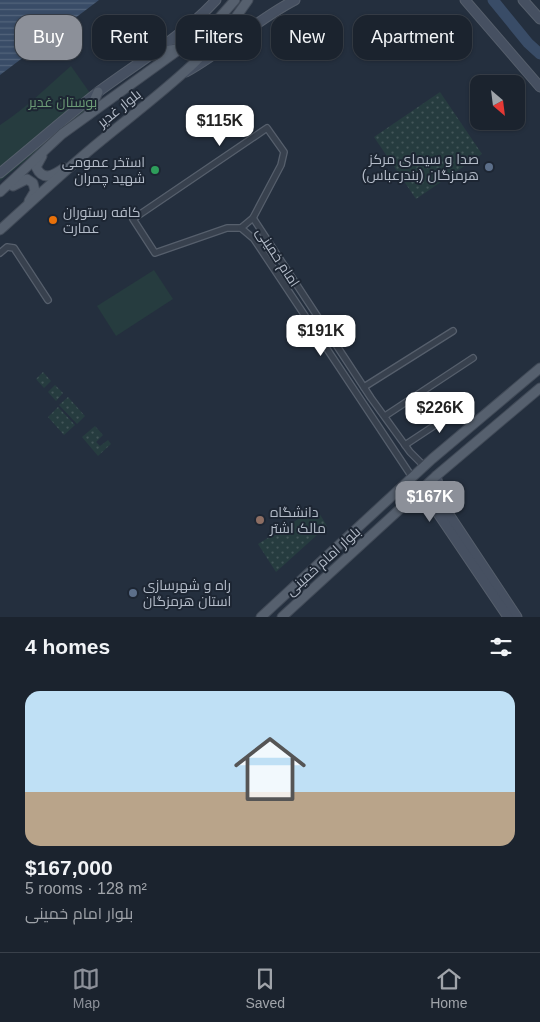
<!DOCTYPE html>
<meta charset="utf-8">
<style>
:root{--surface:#1b232e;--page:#242b36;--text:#f1f3f6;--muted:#a0a4aa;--line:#39404a;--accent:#8c9099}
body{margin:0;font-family:Helvetica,Cairo,sans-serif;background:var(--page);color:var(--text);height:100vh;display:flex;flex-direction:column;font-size:19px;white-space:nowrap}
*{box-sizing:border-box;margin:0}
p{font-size:16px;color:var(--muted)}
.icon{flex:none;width:28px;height:28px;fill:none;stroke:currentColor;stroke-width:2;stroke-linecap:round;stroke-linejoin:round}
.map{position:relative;height:617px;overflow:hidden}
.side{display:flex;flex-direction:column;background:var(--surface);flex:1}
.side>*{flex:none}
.hud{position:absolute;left:15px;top:15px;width:510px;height:45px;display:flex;gap:10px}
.needle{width:32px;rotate:152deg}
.fabs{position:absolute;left:470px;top:75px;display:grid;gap:10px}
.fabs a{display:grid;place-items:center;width:55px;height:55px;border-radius:10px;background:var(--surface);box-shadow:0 1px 4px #0004,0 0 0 1px var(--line);font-size:25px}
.price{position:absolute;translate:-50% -42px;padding:0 11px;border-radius:10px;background:#fff;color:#222;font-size:16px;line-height:32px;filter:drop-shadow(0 1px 2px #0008)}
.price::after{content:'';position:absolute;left:50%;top:30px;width:15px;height:11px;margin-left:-8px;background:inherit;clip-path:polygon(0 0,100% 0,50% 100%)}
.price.on{background:var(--accent);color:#fff}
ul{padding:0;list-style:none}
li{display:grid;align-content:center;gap:10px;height:265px;padding:0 25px}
li span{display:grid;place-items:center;height:155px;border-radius:15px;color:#555}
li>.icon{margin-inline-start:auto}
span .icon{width:90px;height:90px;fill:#fffc;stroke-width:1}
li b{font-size:21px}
h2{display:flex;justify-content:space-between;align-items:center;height:60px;padding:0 25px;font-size:21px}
.pill{padding:0 18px;border-radius:15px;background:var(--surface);box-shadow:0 1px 4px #0004,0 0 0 1px var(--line);font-size:18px;line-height:45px}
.pill.on{background:var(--accent);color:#fff}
.tabs{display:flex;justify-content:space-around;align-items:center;height:70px;border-top:1px solid var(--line);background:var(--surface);font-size:14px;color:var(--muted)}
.tabs a{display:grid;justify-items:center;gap:2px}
.tabs .on{color:var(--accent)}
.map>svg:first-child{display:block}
.grass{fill:url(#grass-dots)}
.park{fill:#263c3f}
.water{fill:url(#water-rules)}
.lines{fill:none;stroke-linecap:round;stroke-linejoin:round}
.river{stroke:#394c67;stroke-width:11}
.street-casing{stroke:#565f6c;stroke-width:8}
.secondary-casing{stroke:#565f6c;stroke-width:11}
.primary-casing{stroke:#414a57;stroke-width:11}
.street{stroke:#38414e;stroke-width:5.5}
.secondary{stroke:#465061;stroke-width:9}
.primary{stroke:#56606e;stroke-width:9}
.service-dot{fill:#5c6f8a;stroke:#1d2633;stroke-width:2}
.leisure-dot{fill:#2e9e5b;stroke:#1d2633;stroke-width:2}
.food-dot{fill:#e8710a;stroke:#1d2633;stroke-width:2}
.education-dot{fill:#8d6e63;stroke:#1d2633;stroke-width:2}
.labels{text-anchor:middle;stroke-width:4;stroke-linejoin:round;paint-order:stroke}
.park-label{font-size:14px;fill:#6b9a76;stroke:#1d2633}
.street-label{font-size:14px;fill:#b4bcc9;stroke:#1d2633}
.poi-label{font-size:14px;fill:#b4bcc9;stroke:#1d2633;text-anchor:start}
</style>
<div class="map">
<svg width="540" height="617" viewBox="0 0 540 617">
<defs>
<pattern id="grass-dots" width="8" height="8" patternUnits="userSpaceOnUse" patternTransform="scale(1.25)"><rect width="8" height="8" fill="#263c3f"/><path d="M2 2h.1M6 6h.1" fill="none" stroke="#435659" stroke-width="1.8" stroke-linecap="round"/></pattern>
<pattern id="water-rules" width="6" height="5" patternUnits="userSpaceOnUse" patternTransform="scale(1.25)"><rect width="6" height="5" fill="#394c67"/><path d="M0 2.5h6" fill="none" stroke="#53647b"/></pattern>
</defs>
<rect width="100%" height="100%" fill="#242f3e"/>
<!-- grass -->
<g class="grass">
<polygon points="440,92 482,154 416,199 374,137"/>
<polygon points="43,372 51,381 44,388 36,379"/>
<polygon points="55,385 63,393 56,401 48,392"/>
<polygon points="68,397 85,416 77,424 59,405"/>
<polygon points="58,407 75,425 64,435 48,417"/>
<polygon points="95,426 103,435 96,442 100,446 108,440 111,444 98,456 82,437"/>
<polygon points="316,508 327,526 276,572 258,544"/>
</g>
<!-- park -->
<g class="park">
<path d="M71,66L97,103L0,181V125C26,108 48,86 71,66Z"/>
<polygon points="154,270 173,299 116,336 97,306"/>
</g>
<!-- water -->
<polygon class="water" points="0,0 99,0 0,75"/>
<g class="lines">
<!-- river -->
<polyline class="river" points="493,0 528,43 540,54"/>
<defs>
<g id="street">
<polygon points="267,128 284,152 281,165 253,218 241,228 227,228 155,253 133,219"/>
<polyline points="253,218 371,398 410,452 424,466"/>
<polyline points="241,228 254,239 412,477"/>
<polyline points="0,253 7,247 14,248 48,300"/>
<polyline points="364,387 453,331"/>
<polyline points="385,416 473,358"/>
<polyline points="405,445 464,406"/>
</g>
<g id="secondary">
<polyline points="465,0 540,87"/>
<polyline points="523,0 540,19"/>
<path d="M186,72C224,51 256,20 295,0"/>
<path d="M0,173C33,146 65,118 98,92C137,63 183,36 216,0"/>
<polyline points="436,476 444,507 517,617"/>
<polyline points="413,498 437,512 508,617"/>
</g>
<g id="primary">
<polyline points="152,54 176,49"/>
<polyline points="88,115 98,92"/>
<path d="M42,156L36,167C43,182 54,175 64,168"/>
<polyline points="13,186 27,179 33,183 35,191 29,201"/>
<polyline points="0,192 62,134 213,25 235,0"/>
<path d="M0,230C30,203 60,175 91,149C146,103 208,61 248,0"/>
<polyline points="261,617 432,459 540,368"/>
<polyline points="282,617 436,476 540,388"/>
</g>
</defs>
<!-- street casing -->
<use href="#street" class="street-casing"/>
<!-- secondary casing -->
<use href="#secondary" class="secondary-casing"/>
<!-- primary casing -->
<use href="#primary" class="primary-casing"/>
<!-- street -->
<use href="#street" class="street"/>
<!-- secondary -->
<use href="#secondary" class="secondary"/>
<!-- primary -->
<use href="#primary" class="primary"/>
</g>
<!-- markers -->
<g class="service-dot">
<circle cx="489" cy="167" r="5"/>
<circle cx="133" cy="593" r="5"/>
</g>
<circle class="leisure-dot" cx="155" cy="170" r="5"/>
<circle class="food-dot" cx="53" cy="220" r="5"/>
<circle class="education-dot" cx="260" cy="520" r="5"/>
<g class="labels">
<!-- park labels -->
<g class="park-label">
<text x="63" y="107">بوستان غدیر</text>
</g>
<!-- street labels -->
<g class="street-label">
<text transform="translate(119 108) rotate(-39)" y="5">بلوار غدیر</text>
<text transform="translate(278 257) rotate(57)" y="5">امام خمینی</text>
<text transform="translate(323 561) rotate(-42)" y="5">بلوار امام خمینی</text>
</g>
<!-- poi labels -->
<g class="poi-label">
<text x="479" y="164" text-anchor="end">صدا و سیمای مرکز<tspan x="479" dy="16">هرمزگان (بندرعباس)</tspan></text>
<text x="145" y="167" text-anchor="end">استخر عمومی<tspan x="145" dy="16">شهید چمران</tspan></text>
<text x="63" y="217">کافه رستوران<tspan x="63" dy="16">عمارت</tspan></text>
<text x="270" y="517">دانشگاه<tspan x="270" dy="16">مالک اشتر</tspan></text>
<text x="143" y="590">راه و شهرسازی<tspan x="143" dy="16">استان هرمزگان</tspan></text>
</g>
</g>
</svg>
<div class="fabs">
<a><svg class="needle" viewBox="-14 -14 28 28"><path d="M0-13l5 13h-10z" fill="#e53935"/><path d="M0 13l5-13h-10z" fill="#a0a4aa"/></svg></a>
</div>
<b class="price" style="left:220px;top:147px">$115K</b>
<b class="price" style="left:321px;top:357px">$191K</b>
<b class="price" style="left:440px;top:434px">$226K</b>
<b class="price on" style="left:430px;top:523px">$167K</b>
<div class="hud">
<a class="pill on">Buy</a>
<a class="pill">Rent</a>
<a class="pill">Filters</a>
<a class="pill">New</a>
<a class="pill">Apartment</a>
</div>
</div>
<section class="side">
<h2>4 homes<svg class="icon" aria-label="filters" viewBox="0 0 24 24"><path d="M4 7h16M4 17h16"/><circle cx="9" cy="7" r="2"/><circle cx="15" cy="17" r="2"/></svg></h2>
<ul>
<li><span style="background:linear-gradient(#bfe0f5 65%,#b9a48a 0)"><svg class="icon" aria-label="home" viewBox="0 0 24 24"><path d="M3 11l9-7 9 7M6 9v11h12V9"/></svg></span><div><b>$167,000</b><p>5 rooms · 128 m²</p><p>بلوار امام خمینی</p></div></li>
</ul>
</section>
<nav class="tabs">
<a class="on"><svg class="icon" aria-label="map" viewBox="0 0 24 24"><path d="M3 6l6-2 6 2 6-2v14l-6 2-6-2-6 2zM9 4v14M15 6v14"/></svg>Map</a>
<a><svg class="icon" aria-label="saved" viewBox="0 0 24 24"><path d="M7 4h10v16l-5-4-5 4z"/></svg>Saved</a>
<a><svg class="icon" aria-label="home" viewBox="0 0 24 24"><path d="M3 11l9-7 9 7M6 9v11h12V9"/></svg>Home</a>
</nav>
